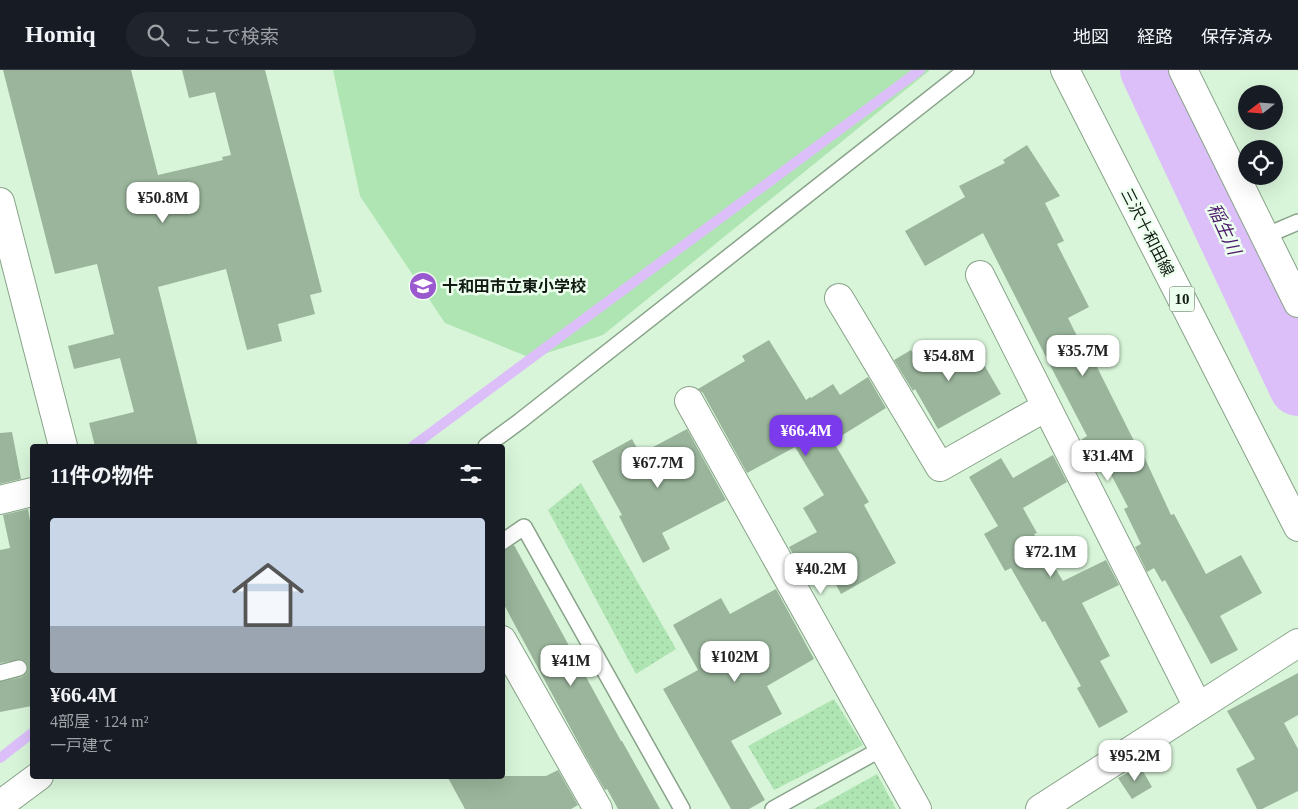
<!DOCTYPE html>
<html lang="ja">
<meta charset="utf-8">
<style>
:root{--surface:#171b24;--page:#20242c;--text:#f1f3f6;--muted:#9ea1a6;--line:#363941;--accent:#7c3aed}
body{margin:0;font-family:"Times New Roman","Noto Sans JP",serif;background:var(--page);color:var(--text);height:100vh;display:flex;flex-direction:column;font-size:19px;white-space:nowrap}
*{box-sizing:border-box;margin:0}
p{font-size:16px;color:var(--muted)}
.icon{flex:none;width:28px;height:28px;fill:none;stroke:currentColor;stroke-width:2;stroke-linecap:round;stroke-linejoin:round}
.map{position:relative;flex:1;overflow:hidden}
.sheet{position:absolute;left:30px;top:374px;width:475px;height:335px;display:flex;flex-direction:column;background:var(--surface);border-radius:5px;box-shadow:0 5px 20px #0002}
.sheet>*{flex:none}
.needle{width:32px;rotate:253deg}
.tools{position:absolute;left:1238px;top:15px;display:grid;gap:10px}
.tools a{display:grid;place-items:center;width:45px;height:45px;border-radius:50%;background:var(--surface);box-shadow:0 5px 20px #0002;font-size:25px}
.price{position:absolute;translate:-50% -42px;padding:0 11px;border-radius:10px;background:#fff;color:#222;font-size:16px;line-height:32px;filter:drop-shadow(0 1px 2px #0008)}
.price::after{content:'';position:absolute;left:50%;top:30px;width:15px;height:11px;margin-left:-8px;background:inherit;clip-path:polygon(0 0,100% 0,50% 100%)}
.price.active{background:var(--accent);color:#fff}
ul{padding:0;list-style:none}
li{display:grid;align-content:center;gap:10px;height:265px;padding:0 20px}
li span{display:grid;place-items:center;height:155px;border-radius:5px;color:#555}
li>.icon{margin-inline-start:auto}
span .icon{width:90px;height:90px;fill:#fffc;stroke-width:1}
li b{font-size:21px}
h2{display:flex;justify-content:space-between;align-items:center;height:60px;padding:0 20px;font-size:21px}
header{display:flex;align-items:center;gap:30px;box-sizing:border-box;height:70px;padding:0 25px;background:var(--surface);border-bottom:1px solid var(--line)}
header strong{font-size:24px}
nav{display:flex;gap:28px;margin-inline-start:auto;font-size:18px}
.search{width:350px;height:45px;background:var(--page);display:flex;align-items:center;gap:12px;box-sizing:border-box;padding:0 18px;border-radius:28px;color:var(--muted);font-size:19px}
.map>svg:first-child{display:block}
.green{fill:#afe5b2}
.garden{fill:url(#garden-dots)}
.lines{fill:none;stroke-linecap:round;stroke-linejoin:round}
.stream{stroke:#dcbff9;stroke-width:10}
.river{stroke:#dcbff9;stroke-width:58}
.building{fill:#9ab59b}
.service-casing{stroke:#88a389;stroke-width:18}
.minor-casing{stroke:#88a389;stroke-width:30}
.primary-casing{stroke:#88a389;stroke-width:30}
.service{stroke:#fff;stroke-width:15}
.minor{stroke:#fff;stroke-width:28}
.primary{stroke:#fff;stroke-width:28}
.labels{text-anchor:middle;stroke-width:5;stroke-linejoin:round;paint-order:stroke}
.shield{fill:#edffee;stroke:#546055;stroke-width:1}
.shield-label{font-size:15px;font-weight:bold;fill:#121c13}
.street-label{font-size:16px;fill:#121c13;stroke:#edffee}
.poi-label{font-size:16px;font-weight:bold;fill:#121c13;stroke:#edffee;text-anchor:start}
.water-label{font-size:18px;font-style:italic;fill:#4b196c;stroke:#edffee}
</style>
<header>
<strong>Homiq</strong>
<div class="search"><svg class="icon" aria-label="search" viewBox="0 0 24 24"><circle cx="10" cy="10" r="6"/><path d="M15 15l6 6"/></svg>ここで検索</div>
<nav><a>地図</a><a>経路</a><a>保存済み</a></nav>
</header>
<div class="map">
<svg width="1298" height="739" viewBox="0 0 1298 739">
<defs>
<pattern id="garden-dots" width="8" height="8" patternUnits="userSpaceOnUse" patternTransform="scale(1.25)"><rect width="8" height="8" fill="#afe5b2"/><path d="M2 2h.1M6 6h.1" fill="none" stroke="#96c498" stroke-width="1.8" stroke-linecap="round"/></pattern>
</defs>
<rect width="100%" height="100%" fill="#d8f5d9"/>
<!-- green -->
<polygon class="green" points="333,0 930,0 603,265 531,288 445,253 360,126"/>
<!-- garden -->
<g class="garden">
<polygon points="581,413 676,579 636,604 548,440"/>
<polygon points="834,629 863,675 774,720 748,676"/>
<polygon points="877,704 896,739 814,739"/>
</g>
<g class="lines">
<!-- stream -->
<g class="stream">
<polyline points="413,376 920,0"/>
<polyline points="0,688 32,663"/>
</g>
<!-- river -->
<polyline class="river" points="1149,0 1298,317"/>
</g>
<!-- building -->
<g class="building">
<polygon points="3,0 131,0 158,105 223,90 222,87 231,85 215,22 189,28 182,0 265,0 322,222 310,225 315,244 278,254 282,271 247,280 226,199 158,217 198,376 95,376 89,353 134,342 120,288 74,299 68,276 114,264 97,194 55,204"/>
<polygon points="1027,75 1060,126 1045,133 1064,171 1057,174 1089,237 1068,248 1092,296 1096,295 1139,381 1141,380 1171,445 1174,444 1206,504 1241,485 1262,523 1220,546 1238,580 1211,594 1165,510 1162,512 1154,498 1147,502 1135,477 1141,474 1124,439 1128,437 1104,391 1094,397 1081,370 1087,366 1051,297 983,163 925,196 905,161 965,127 959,116 1005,93 1003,90"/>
<polygon points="769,270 806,330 810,327 811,328 833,314 840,325 868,307 886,338 833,371 869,432 864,435 896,493 841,524 828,500 808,511 789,477 817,462 803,438 824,425 795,377 747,403 703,323 698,319 745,291 742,286"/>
<polygon points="953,272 962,286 975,279 1001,324 938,359 915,319 913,321 894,290 911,280 918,292"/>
<polygon points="687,359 726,430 662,463 670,479 643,493 619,446 622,445 592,391 632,369 640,384"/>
<polygon points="12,362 21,409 0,414 0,363"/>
<polygon points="1053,385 1067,412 1023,438 1037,463 1034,464 1063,511 1106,490 1119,515 1082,533 1110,586 1100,591 1128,642 1099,658 1077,618 1081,616 1045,551 1042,552 1011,498 1005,501 984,464 998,456 969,407 1001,388 1013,408"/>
<polygon points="28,439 32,463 32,636 0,642 0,612 22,607 26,604 28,600 28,596 26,592 21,589 0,593 0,480 10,478 3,445"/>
<polygon points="514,475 621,671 622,671 660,739 618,739 607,719 605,720 585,685 502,531 502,481"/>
<polygon points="776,519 814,589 767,616 782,644 731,671 765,730 749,739 731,739 663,619 698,600 673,555 721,528 730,544"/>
<polygon points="1298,603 1298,645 1284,653 1298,679 1298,721 1262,739 1257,739 1236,699 1255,689 1227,641"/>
<polygon points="1140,696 1152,717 1132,729 1118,708"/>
<polygon points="558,700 578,735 571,739 465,739 447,706 546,706"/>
</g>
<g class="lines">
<defs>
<g id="service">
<polyline points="1265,166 1298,152"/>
<polyline points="486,376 520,351 966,0"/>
<polyline points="502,472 524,457 682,739"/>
<polyline points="0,603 19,598"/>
<polyline points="773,739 883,678"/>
</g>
<g id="minor">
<polyline points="1183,0 1298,233"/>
<polyline points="0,132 63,376"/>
<polyline points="980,205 1198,637"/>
<polyline points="839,228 940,397 1046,337"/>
<polyline points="689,331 917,739"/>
<polyline points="0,430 32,422"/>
<polyline points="502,570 598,739"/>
<polyline points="0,735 39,706"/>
<polyline points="1040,739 1298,573"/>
</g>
<polyline id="primary" points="1065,0 1298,457"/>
</defs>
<!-- service casing -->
<use href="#service" class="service-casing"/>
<!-- minor casing -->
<use href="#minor" class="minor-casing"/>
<!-- primary casing -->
<use href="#primary" class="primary-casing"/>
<!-- service -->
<use href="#service" class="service"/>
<!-- minor -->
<use href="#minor" class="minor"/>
<!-- primary -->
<use href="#primary" class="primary"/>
</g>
<!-- icons -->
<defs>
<symbol id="school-disc" viewBox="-11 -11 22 22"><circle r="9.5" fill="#9b59cf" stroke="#edffee"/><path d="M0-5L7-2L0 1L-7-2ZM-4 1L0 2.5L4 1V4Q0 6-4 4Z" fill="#fff"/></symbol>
</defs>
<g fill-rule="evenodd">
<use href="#school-disc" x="407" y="200" width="32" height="32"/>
</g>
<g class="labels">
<!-- shield labels -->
<rect class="shield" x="1169.5" y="216.5" width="25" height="25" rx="4"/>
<g class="shield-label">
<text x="1182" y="234">10</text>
</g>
<!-- street labels -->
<g class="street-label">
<text transform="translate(1148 162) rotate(63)" y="6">三沢十和田線</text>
</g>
<!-- poi labels -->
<g class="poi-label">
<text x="442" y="222">十和田市立東小学校</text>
</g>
<!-- water labels -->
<g class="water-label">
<text transform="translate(1224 159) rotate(65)" y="6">稲生川</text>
</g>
</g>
</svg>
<div class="tools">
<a><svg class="needle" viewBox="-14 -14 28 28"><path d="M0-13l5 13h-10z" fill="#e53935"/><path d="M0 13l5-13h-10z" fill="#9ea1a6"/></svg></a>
<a><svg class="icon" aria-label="locate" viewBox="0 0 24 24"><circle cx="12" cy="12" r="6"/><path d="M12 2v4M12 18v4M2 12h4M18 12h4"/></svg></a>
</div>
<b class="price" style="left:163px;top:154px">¥50.8M</b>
<b class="price" style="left:1083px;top:307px">¥35.7M</b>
<b class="price" style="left:949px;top:312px">¥54.8M</b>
<b class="price active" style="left:806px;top:387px">¥66.4M</b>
<b class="price" style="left:1108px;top:412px">¥31.4M</b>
<b class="price" style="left:658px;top:419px">¥67.7M</b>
<b class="price" style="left:1051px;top:508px">¥72.1M</b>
<b class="price" style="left:821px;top:525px">¥40.2M</b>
<b class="price" style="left:735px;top:613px">¥102M</b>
<b class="price" style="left:571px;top:617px">¥41M</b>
<b class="price" style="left:1135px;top:712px">¥95.2M</b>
<section class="sheet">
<h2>11件の物件<svg class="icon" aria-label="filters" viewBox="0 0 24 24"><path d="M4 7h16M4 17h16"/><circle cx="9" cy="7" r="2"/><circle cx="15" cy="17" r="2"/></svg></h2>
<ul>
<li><span style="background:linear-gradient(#c9d6e8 70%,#9aa5b1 0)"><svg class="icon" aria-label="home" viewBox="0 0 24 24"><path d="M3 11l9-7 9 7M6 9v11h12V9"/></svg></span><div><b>¥66.4M</b><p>4部屋 · 124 m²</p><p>一戸建て</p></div></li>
</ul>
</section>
</div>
